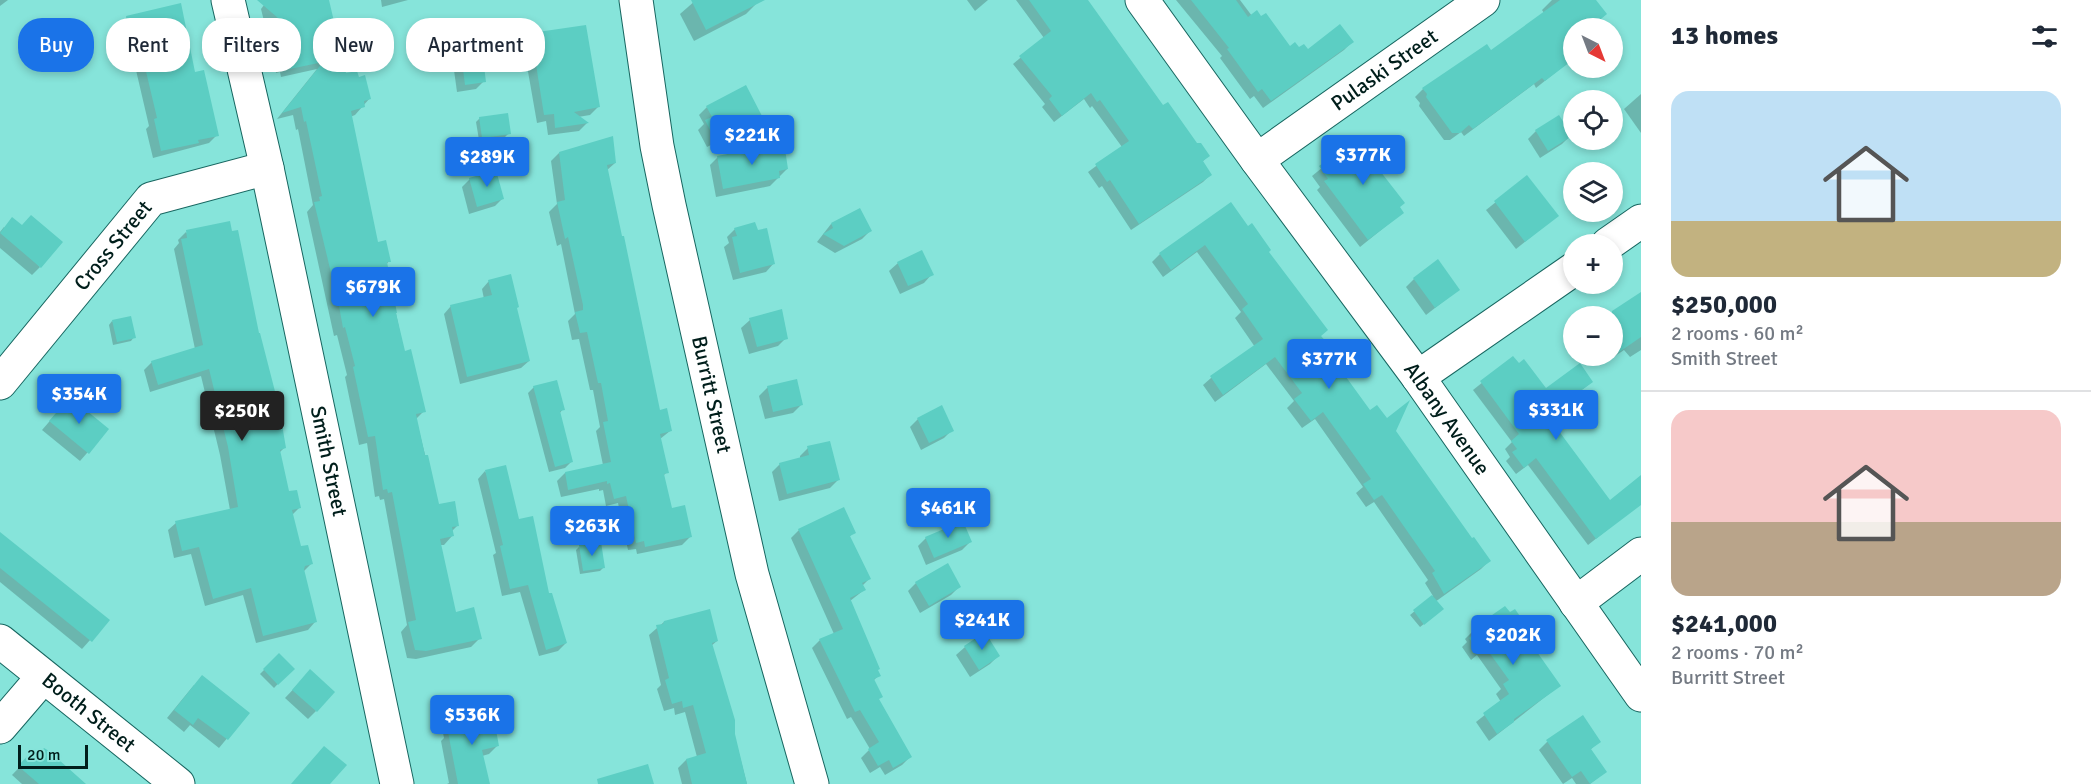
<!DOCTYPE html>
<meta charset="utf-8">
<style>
:root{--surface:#fff;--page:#f6f6f7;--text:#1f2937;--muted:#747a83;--line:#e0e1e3;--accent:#1a73e8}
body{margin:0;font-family:Signika,sans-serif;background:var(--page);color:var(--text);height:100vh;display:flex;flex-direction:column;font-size:22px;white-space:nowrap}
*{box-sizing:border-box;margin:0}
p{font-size:20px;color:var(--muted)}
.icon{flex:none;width:33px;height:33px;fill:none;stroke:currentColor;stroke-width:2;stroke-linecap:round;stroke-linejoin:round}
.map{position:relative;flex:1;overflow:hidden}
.details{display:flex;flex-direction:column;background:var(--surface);width:450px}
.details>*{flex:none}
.hud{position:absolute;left:18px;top:18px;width:570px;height:54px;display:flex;gap:12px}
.needle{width:39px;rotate:138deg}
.fabs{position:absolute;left:1563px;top:18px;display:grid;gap:12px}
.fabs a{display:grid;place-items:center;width:60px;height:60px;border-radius:50%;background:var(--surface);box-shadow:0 3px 9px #0003;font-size:30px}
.scale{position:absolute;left:18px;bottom:15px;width:70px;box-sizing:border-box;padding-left:6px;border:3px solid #001e1b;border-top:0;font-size:16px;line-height:21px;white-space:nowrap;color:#001e1b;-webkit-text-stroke:4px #86e4da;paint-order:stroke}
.price{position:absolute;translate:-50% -51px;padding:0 14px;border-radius:6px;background:var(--accent);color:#fff;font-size:20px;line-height:39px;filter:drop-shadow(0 2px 3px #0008)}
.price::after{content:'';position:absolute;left:50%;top:36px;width:18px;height:14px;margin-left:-9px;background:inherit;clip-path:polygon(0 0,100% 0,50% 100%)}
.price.active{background:#222;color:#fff}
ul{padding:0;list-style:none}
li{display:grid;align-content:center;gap:12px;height:318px;padding:0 30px}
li+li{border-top:2px solid var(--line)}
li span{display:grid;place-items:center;height:186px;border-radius:18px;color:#555}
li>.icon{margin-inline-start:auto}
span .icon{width:108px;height:108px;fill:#fffc;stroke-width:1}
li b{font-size:26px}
h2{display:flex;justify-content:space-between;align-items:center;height:72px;padding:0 30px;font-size:26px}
.pill{padding:0 21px;border-radius:24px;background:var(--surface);box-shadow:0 3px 9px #0003;font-size:21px;line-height:54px}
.pill.active{background:var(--accent);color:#fff}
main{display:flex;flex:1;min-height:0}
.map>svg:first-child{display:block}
.shadow{fill:#0003}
.building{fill:#5ccec3}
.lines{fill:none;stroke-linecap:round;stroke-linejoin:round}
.minor-casing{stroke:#176660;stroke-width:35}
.minor{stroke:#fff;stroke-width:33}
.labels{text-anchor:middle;stroke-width:5;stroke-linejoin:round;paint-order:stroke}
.street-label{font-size:21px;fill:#001e1b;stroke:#86e4da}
</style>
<main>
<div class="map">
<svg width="1641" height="784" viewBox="0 0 1641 784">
<rect width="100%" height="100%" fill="#86e4da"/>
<!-- shadow -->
<g class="shadow">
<polygon points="0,0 8,0 0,6"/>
<polygon points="263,0 328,0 344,75 370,98 355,115 350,117 377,243 389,261 386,265 404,352 424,411 416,419 438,506 458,525 451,532 452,536 444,545 440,545 455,613 480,638 471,647 416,659 407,658 401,632 407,625 384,499 380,500 379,496 375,497 367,443 359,445 345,377 347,375 337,335 334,336 307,212 313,205 298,129 296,130 293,115 277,119 317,69 281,77 280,72 276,73 274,58 277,55 270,27 264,21 261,9 264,5"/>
<polygon points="381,0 408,0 382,7"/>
<polygon points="696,0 757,0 758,2 746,14 694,41 680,14"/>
<polygon points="967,0 988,0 975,11"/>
<polygon points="1016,0 1076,0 1163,107 1208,156 1202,162 1210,175 1203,182 1131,230 1102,186 1099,188 1088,172 1122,147 1092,106 1090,108 1084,99 1054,122 1042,107 1045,104 1013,64 1044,38"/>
<polygon points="1176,0 1240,0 1252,16 1290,48 1307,51 1352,42 1344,50 1263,108 1254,96 1250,99 1220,58 1222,56"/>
<polygon points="1552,0 1594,0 1597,22 1589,28 1574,28 1571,60 1536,88 1534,84 1464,136 1461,132 1450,140 1444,140 1419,106 1420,103 1415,97 1423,89 1491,52 1544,13 1542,10"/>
<polygon points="127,17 194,74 217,135 209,143 153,158 146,129 149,126 132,53 126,54 119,25"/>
<polygon points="532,35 598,107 590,115 578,117 587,123 579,131 548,135 546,121 537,123 523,43"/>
<polygon points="461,55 484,81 476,89 457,92 453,63"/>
<polygon points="1641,94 1641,133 1624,109"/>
<polygon points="707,107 760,116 752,124 707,147 698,130 704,124 699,115"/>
<polygon points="480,118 509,133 505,137 479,140 476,122"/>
<polygon points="1536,131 1570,136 1562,144 1540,158 1528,139"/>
<polygon points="1360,137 1376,157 1375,167 1402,213 1360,247 1317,190 1320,187 1312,176"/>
<polygon points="559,153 615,163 606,171 659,412 670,431 660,439 667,472 663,476 671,509 690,537 682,545 637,554 636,549 628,550 618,503 606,506 603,490 599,491 599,489 561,497 557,481 565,473 603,465 596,431 600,427 593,390 590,390 579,339 572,340 568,321 575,314 561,244 557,246 549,212 557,204 551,161"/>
<polygon points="774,153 787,169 770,186 716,197 710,165 718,157"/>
<polygon points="1527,177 1557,216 1516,249 1486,210"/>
<polygon points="470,179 503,198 495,206 469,214 462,187"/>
<polygon points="1230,204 1267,252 1320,336 1323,349 1370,412 1394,431 1471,540 1489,561 1481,569 1435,602 1438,613 1420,627 1410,615 1433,596 1425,583 1428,580 1374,502 1366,507 1356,493 1363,487 1315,419 1302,428 1287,408 1294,401 1266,364 1215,402 1203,385 1211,378 1255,347 1235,318 1241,312 1197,252 1163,277 1152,262 1160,254"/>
<polygon points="831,224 870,231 862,239 835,253 817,242"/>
<polygon points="4,227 40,267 32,275 0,248 0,232"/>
<polygon points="735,229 774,263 766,272 733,280 724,247 729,243 727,237"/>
<polygon points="186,232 258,335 284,448 279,453 288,493 299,508 292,515 300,548 311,564 303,572 315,622 308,630 256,643 243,595 205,606 191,554 174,558 168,530 176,523 230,510 220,455 201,376 150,392 144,370 152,362 195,349 174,249 179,243 178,240"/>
<polygon points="898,263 932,274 924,283 900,294 889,271"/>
<polygon points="1414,279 1458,290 1426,315 1406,287"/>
<polygon points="489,281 515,309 529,361 521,368 460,384 444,314 451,306 484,299 482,289"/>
<polygon points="1634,298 1641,308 1641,350 1630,357 1624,350 1605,363 1600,356 1612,356 1612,316 1607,316"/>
<polygon points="750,320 786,338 778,346 749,354 741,328"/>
<polygon points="112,321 134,337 131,341 113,345 109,325"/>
<polygon points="1513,358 1546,390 1592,382 1546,417 1610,502 1641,477 1641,503 1588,545 1528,465 1516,474 1506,461 1510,457 1505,449 1512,442 1473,390"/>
<polygon points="534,387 563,409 559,414 571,462 565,468 549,472 528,393"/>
<polygon points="768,387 801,405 793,413 765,419 759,396"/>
<polygon points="62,407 107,430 80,461 42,430"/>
<polygon points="918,419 952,430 944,438 921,450 910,427"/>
<polygon points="808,448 838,480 830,488 779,501 772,472 780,464 800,459 800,456"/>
<polygon points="485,471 548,595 566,643 558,651 539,656 520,592 502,596 493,555 496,553 478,479"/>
<polygon points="799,530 854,532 849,537 869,579 862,586 864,590 850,601 879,675 873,681 878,700 910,757 902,765 885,775 880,767 870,773 861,758 870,749 851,717 847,719 812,648 820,640 834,634 791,538"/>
<polygon points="0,534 108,620 82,649 0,582"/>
<polygon points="926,538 970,542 962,550 926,565 918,546"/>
<polygon points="579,547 604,567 600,571 580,574 576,550"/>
<polygon points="916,583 959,587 951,595 920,613 908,591"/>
<polygon points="664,622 717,641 711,646 747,784 682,784 678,768 686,760 697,757 685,712 675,715 674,708 664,711 657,689 661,685 649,635"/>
<polygon points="1473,631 1522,632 1559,686 1489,741 1476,722 1501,702 1496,694 1501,689 1477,655 1471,660 1462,647 1467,642 1465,639"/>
<polygon points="984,634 998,656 990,664 970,677 956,655 965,647"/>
<polygon points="279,655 292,669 274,688 260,674"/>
<polygon points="302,680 316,711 308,719 285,698"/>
<polygon points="194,685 248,713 219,748 190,725 184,732 167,718"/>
<polygon points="450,720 497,746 489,754 482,756 488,784 447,784 449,783 441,741 444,738 442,728"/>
<polygon points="1599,741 1590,750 1605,772 1590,784 1576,784 1572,778 1563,784 1539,750 1547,742"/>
<polygon points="35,751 83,784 22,784 12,775"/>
</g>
<!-- building -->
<g class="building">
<polygon points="257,0 329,0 346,73 357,71 359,77 365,75 371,99 364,101 365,107 351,111 378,242 386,240 391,262 387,262 397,313 396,313 405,351 411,349 426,412 416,414 425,455 428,455 439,504 455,501 459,526 452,527 454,536 440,539 456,612 474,607 482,639 426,651 415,650 408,622 416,620 392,492 388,493 387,489 383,490 375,436 368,437 353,367 355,366 345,327 343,328 339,306 314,202 320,201 319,197 322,196 306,121 304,122 301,107 282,113 323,62 290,69 289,64 285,65 281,48 285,45 278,18"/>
<polygon points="691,0 765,0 706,30"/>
<polygon points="1029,0 1088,0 1163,105 1168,102 1197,143 1201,143 1210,156 1203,161 1212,175 1139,224 1110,180 1107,182 1095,164 1129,141 1100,100 1097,102 1091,93 1062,116 1049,99 1052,96 1019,56 1051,31"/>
<polygon points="1191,0 1236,0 1248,17 1257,10 1261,16 1266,13 1290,46 1295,42 1299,47 1304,44 1308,49 1340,24 1354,42 1271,101 1262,89 1258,92 1227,49 1229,48"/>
<polygon points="1560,0 1596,0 1607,14 1590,28 1574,28 1574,59 1545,81 1542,78 1473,129 1469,125 1460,133 1452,133 1426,97 1427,94 1422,88 1487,44 1491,50"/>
<polygon points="181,3 195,72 204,70 219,136 198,140 199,143 161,151 154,119 157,118 140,46 134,47 126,16"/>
<polygon points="586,25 600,107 574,112 589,123 555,128 554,114 544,115 531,33"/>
<polygon points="482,50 486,82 465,85 461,54"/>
<polygon points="746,85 762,116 715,140 705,120 712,117 706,106"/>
<polygon points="508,113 511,134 482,138 479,117"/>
<polygon points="1559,115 1572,136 1548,151 1535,130"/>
<polygon points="1361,135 1365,141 1371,137 1382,153 1377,156 1382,163 1377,167 1405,203 1400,207 1404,213 1368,240 1324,181 1328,179 1319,166"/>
<polygon points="613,136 616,163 607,165 622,236 624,236 660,410 667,408 672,431 660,434 669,473 664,474 672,508 685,505 692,537 645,547 644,541 636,543 626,496 614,499 610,483 607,484 607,481 568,490 565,472 611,462 603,422 608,421 601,383 598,383 587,332 580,333 575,312 583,310 583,305 568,237 565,239 557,202 565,200 559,152"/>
<polygon points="774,145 775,151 785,149 788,169 779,171 780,178 723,189 717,156"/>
<polygon points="496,170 504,199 477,207 469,178"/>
<polygon points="1527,175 1559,216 1525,242 1494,201"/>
<polygon points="1231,202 1248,226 1252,223 1271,250 1269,252 1328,330 1321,336 1329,345 1325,348 1370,410 1377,405 1387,418 1410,400 1396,431 1472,538 1474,537 1491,561 1444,594 1432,573 1435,571 1382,495 1374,500 1363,484 1371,479 1323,412 1311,421 1294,399 1302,393 1275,357 1223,395 1210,376 1263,339 1242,309 1248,304 1205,245 1171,270 1159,253"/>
<polygon points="860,208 872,231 844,246 823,234 833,228 831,223"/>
<polygon points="31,215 63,242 41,268 0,233 12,217 22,225"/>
<polygon points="230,221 232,231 238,230 259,333 260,333 279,407 286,448 280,450 289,491 297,490 301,508 292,510 301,546 308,545 313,564 305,566 304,569 317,622 263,636 251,588 213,599 199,547 182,551 175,521 238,507 228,447 209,369 158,385 151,361 203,345 181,239 187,238 186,230"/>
<polygon points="755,222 758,230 767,228 775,264 740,273 732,237 737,236 734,228"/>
<polygon points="922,250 934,275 908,286 897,262"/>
<polygon points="1438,259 1460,290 1435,308 1413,278"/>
<polygon points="511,274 519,307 517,308 530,361 467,377 450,305 492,295 488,280"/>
<polygon points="1641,292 1641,337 1612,357 1612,311"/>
<polygon points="782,309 788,339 757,347 749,318"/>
<polygon points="131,316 136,338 117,342 112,320"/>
<polygon points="1513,356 1519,363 1524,359 1546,388 1580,363 1593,382 1547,415 1610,500 1641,475 1641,505 1596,539 1536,458 1524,468 1512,452 1517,449 1511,441 1519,434 1480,381"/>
<polygon points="797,379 803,405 773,412 767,386"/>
<polygon points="557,380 565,410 560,411 573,462 555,467 533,386"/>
<polygon points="70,397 109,429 89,454 49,421"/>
<polygon points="942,405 954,431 929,443 917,418"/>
<polygon points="830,441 840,480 787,494 779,463 809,455 807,446"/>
<polygon points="506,465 519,519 533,516 549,593 552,593 567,643 546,650 528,585 510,589 500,546 503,545 485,470"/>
<polygon points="844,507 856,533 850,536 871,579 862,583 866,590 850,598 880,669 878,670 881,676 874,679 883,697 879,699 912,757 893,768 889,760 878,766 868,749 879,742 860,710 855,712 819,639 843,629 798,529"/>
<polygon points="963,521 972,542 934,558 925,537"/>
<polygon points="0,532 110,620 92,642 0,568"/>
<polygon points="601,542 605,568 583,571 579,545"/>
<polygon points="948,563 961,587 929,606 915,582"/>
<polygon points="1432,595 1444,609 1424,625 1413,610"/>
<polygon points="1505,606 1510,612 1515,609 1528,628 1523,632 1561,686 1514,719 1514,722 1497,734 1483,713 1509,694 1503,684 1509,680 1486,648 1480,653 1469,638 1475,633 1472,629"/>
<polygon points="710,609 718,641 712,643 735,720 735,734 747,784 692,784 686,759 706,753 693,705 683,708 682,701 672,704 665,680 669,678 656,625 663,624 664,621"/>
<polygon points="985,632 1000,656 979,670 964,646"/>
<polygon points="279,653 295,669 278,685 263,669"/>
<polygon points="310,669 335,692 317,712 292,690"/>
<polygon points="202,675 250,713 228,740 198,718 193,725 174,710"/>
<polygon points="492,709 499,746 482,750 490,784 458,784 448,732 452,731 449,719"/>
<polygon points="1583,715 1601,742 1591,749 1607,772 1590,784 1581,771 1572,777 1546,740"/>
<polygon points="324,746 347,765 330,784 291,784"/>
<polygon points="44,748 49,751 86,784 39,784 18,766 34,749 40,753"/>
<polygon points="648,764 654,784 598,784 597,779"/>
</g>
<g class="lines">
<defs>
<g id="minor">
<path id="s1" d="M228,0L267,168L397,784"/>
<path id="s2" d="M636,0L657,146L669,205L752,574L812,784"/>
<path id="s3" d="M1142,0L1257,160L1418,377L1641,695"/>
<path id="s4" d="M1257,160L1483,0"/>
<polyline points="1608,244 1641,221"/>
<polyline points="1418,377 1574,269"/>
<path id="s5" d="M0,383L151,199L267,168"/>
<polyline points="1576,603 1641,554"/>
<path id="s6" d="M0,641L178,784"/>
<polyline points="0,727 43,677"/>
</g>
</defs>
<!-- minor casing -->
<use href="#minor" class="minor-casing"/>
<!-- minor -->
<use href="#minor" class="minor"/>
</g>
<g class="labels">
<!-- street labels -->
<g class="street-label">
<text dy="7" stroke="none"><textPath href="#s4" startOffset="156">Pulaski Street</textPath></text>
<text dy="7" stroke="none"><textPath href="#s5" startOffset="178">Cross Street</textPath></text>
<text dy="7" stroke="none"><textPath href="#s2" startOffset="402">Burritt Street</textPath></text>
<text dy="7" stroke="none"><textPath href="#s3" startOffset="518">Albany Avenue</textPath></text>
<text dy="7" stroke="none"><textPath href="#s1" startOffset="472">Smith Street</textPath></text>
<text dy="7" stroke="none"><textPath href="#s6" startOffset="114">Booth Street</textPath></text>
</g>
</g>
</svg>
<div class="fabs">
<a><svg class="needle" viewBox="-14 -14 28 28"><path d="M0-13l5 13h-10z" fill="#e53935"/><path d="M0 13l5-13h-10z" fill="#747a83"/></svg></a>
<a><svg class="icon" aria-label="locate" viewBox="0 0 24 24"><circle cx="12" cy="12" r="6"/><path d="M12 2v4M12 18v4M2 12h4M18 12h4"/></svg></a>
<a><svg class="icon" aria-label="layers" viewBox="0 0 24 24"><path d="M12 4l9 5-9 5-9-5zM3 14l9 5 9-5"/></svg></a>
<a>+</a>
<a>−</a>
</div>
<div class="scale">20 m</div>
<b class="price" style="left:752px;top:166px">$221K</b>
<b class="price" style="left:1363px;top:186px">$377K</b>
<b class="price" style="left:487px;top:188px">$289K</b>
<b class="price" style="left:373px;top:318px">$679K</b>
<b class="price" style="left:1329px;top:390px">$377K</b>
<b class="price" style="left:79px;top:425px">$354K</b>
<b class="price" style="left:1556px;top:441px">$331K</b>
<b class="price active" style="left:242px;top:442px">$250K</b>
<b class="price" style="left:948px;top:539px">$461K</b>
<b class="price" style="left:592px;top:557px">$263K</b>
<b class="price" style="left:982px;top:651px">$241K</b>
<b class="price" style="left:1513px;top:666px">$202K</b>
<b class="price" style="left:472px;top:746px">$536K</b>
<div class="hud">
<a class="pill active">Buy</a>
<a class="pill">Rent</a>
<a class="pill">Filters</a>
<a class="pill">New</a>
<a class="pill">Apartment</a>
</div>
</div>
<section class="details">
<h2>13 homes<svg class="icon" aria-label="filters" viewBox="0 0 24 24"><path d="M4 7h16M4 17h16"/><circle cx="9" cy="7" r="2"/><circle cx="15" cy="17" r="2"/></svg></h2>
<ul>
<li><span style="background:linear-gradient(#bfe0f5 70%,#c2b280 0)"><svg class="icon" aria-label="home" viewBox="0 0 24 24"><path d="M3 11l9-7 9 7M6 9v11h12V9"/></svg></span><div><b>$250,000</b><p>2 rooms · 60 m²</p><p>Smith Street</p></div></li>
<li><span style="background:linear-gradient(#f6c9c9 60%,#b9a48a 0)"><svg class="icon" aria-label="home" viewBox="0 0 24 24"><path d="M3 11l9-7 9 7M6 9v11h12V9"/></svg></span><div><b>$241,000</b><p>2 rooms · 70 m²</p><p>Burritt Street</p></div></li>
</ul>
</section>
</main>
